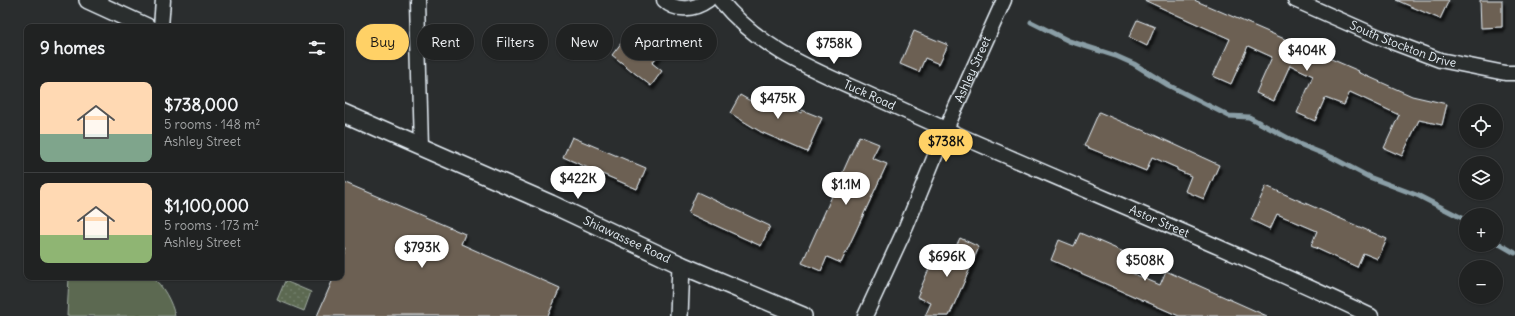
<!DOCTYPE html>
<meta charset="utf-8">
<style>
:root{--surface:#202222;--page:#2d2f2f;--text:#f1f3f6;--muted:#a2a4a5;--line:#3d3f40;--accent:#ffd166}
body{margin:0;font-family:Delius,sans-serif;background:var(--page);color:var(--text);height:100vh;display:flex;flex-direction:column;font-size:15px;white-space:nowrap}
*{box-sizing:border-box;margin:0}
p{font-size:13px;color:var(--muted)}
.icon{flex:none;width:22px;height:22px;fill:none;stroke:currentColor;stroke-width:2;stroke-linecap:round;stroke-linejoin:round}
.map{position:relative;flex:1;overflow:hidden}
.side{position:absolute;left:24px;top:24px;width:320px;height:256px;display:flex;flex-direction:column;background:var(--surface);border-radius:8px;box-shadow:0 1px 3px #0004,0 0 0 1px var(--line)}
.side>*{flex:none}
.banner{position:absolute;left:356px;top:24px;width:380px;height:36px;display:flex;gap:8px}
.tools{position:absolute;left:1459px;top:104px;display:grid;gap:8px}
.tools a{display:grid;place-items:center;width:44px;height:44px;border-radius:50%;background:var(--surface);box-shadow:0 1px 3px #0004,0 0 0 1px var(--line);font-size:20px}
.price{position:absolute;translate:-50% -34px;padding:0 9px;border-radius:14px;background:#fff;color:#222;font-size:13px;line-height:26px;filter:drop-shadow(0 1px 2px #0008)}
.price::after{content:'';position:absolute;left:50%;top:24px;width:12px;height:9px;margin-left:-6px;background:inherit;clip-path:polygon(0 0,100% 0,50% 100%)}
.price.active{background:var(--accent);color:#111}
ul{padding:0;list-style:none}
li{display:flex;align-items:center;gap:12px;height:100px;padding:0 16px}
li+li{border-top:1px solid var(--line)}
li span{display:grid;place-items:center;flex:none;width:112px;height:80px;border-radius:8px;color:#555}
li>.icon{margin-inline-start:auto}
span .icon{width:48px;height:48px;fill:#fffc;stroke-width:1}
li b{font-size:17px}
h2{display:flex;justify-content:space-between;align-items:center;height:48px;padding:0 16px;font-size:17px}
.chip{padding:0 14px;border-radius:18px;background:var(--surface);box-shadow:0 1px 3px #0004,0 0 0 1px var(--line);font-size:14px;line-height:36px}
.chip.active{background:var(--accent);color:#111}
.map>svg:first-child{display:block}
.grass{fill:#5b6951;stroke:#a2ada4}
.park{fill:url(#park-dots);stroke:#a2ada4}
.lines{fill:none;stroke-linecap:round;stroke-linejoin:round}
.stream{stroke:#8a9ea6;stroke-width:5}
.building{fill:#6c6053;stroke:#e8f1f8;filter:url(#shadow)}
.minor-casing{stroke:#e8f1f8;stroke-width:17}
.tertiary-casing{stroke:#e8f1f8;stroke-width:20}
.minor{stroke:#2a2d2e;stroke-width:14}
.tertiary{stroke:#2a2d2e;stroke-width:17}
.labels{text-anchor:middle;stroke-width:3;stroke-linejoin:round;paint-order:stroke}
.street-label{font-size:12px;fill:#e8f1f8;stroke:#2a2d2e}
</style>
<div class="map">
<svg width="1515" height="316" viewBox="0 0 1515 316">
<defs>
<pattern id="park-dots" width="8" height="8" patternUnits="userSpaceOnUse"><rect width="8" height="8" fill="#5b6951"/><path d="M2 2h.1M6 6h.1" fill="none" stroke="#737f6b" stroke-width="1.8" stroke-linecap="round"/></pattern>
<filter id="shadow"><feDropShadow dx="2.5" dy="4.5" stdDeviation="1" flood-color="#0009"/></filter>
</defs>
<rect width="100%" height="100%" fill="#2a2d2e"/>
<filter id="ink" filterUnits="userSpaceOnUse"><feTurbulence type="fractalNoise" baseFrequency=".025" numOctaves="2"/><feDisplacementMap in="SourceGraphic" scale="8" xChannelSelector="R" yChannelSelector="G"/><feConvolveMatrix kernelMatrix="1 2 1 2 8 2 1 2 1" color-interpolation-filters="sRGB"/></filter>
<g filter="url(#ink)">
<!-- grass -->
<path class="grass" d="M69,277H151C163,284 172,303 175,316H67Z"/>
<!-- park -->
<polygon class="park" points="285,281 311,292 304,311 277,300"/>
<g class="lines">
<!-- stream -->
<g class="stream">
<polyline points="1031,22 1069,41 1116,56 1134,64 1168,85 1229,116 1249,117 1299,144 1331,157 1369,177 1419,196 1466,220"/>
<polyline points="1496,242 1515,253"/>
</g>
</g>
<!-- building -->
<g class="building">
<polygon points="1144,0 1194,0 1359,71 1358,72 1412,96 1447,104 1442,125 1419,120 1402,156 1384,148 1399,115 1350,92 1344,105 1325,98 1315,121 1297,113 1313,76 1290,65 1274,101 1256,93 1272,57 1248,46 1231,84 1213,76 1230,39"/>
<polygon points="1396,0 1449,0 1440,19"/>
<polygon points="1480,0 1502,0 1502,27 1481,28"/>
<polygon points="1137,20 1155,27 1147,46 1129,37"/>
<polygon points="914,31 948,45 939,64 925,58 919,72 900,64"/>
<polygon points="647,36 663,49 652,63 662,71 651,86 612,55 625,38 637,48"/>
<polygon points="762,90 801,113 802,110 822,118 807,152 761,132 730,113 740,95 754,103"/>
<polygon points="1099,112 1141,130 1141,129 1219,165 1204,199 1185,191 1191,176 1177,170 1177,168 1152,157 1146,171 1084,146"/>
<polygon points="859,136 879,144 872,158 887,164 841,263 827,257 821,271 802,263"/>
<polygon points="572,137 646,168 637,189 563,157"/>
<polygon points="341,181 465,234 461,244 560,288 548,316 317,316 334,277 341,277 341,262 347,249 341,247"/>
<polygon points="1266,186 1387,239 1378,259 1363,253 1357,267 1311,246 1317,231 1277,214 1270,229 1251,220"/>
<polygon points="697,192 770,226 761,246 688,213"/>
<polygon points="1080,233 1126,253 1120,267 1134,274 1160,285 1166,271 1267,316 1179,316 1051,260 1059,240 1074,246"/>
<polygon points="960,238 979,247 965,280 949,316 925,316 931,303 917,297 925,278 939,246 953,252"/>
</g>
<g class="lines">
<defs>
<g id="minor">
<polyline points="417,0 421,147"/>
<path d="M664,0C676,12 694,10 708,0"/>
<path id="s1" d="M720,0C760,48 807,67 863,92C896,107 929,122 963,137C1099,197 1237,252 1371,316"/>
<path id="s2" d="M1295,0L1379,37L1440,60L1505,73H1515"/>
<polyline points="161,27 163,0"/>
<path id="s3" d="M865,316L906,227L946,129L1004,0"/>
</g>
<g id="tertiary">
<polyline points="88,0 147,27"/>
<path id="s4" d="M341,112L551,204L681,265L803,316"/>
<polyline points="679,316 681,265"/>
</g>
</defs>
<!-- minor casing -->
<use href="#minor" class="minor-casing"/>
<!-- tertiary casing -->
<use href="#tertiary" class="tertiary-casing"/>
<!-- minor -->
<use href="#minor" class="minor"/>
<!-- tertiary -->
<use href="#tertiary" class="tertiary"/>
</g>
</g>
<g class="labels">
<!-- street labels -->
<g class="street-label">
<text dy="4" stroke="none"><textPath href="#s2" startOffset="117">South Stockton Drive</textPath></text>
<text dy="4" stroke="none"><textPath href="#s3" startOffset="269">Ashley Street</textPath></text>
<text dy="4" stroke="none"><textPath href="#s1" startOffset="179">Tuck Road</textPath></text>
<text dy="4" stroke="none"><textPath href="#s1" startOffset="495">Astor Street</textPath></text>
<text dy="4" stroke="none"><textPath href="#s4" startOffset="313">Shiawassee Road</textPath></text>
</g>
</g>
</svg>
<div class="tools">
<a><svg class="icon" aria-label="locate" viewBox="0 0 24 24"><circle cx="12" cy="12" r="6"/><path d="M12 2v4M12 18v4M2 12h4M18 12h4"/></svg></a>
<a><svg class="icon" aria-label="layers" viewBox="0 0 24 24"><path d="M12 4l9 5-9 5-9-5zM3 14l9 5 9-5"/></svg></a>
<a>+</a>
<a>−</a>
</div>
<b class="price" style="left:834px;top:65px">$758K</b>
<b class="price" style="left:1307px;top:72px">$404K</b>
<b class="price" style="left:778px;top:120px">$475K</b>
<b class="price active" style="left:946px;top:163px">$738K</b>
<b class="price" style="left:578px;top:200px">$422K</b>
<b class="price" style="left:846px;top:206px">$1.1M</b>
<b class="price" style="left:422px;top:269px">$793K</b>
<b class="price" style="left:947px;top:278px">$696K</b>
<b class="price" style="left:1145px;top:282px">$508K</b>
<div class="banner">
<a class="chip active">Buy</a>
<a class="chip">Rent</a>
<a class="chip">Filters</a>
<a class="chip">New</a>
<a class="chip">Apartment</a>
</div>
<section class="side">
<h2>9 homes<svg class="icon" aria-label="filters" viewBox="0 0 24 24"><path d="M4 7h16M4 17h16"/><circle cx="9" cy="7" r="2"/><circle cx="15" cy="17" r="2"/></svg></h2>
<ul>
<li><span style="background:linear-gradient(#ffd9b3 65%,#7fa58c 0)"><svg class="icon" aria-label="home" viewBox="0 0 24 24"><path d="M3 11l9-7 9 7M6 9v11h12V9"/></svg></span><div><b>$738,000</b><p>5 rooms · 148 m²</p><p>Ashley Street</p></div></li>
<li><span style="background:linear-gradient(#ffd9b3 65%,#8fb573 0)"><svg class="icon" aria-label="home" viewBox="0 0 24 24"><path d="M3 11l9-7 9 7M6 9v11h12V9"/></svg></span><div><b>$1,100,000</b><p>5 rooms · 173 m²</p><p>Ashley Street</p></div></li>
</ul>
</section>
</div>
